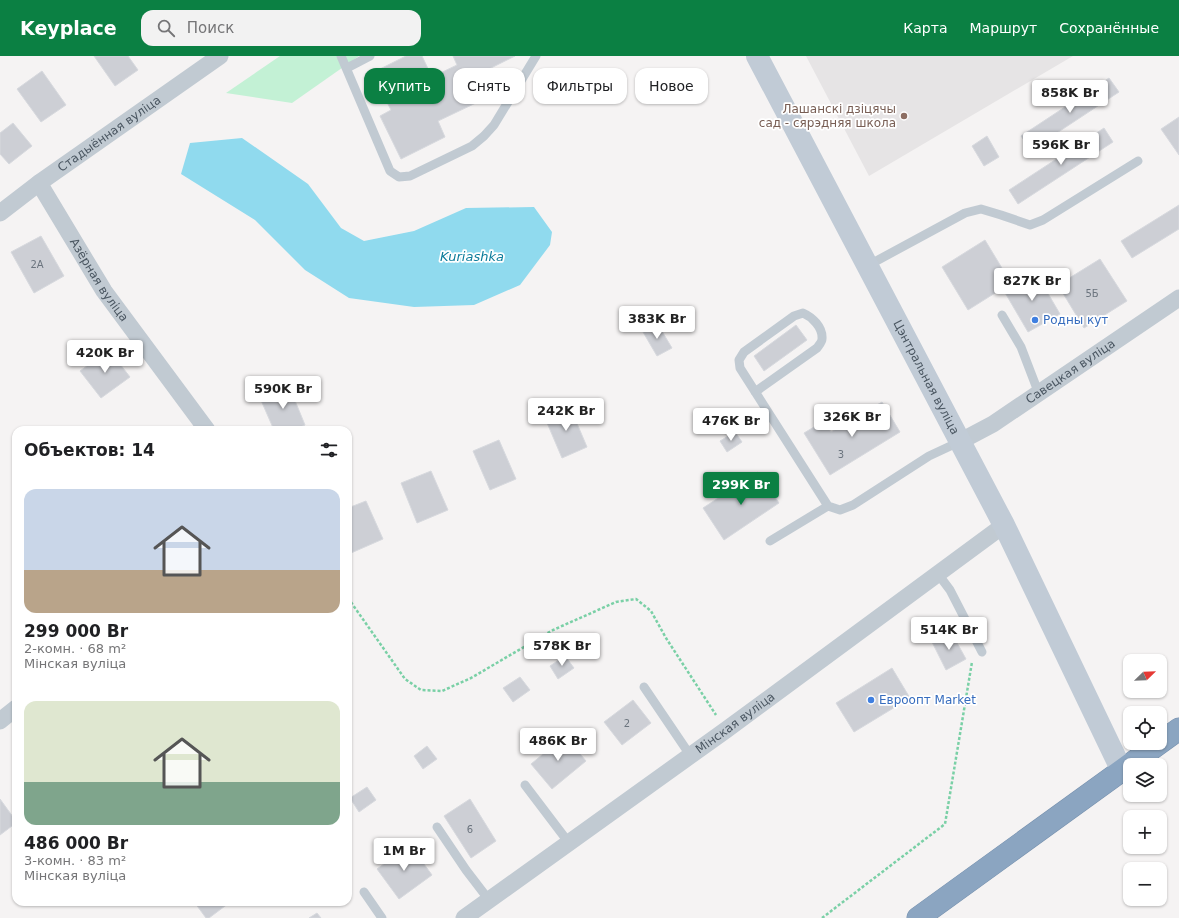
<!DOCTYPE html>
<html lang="ru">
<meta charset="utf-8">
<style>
:root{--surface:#fff;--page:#f2f2f2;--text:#202124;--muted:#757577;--accent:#0b8043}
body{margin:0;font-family:"DejaVu Sans",sans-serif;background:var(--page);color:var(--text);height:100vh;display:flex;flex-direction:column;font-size:15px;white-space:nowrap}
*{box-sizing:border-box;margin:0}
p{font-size:13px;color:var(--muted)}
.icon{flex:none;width:22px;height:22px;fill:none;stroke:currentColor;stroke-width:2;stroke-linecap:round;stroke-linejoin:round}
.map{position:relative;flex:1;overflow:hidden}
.drawer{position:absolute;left:12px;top:370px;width:340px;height:480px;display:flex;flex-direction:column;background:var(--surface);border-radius:12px;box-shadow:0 1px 3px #0004}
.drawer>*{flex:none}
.hud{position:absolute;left:364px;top:12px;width:380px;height:36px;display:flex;gap:8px}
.needle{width:26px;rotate:67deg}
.buttons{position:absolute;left:1123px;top:598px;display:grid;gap:8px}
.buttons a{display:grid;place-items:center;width:44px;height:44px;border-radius:8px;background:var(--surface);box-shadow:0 1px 3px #0004;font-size:20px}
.price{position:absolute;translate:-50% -34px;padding:0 9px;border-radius:4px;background:#fff;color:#222;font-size:13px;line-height:26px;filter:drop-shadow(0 1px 2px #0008)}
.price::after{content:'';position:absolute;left:50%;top:24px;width:12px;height:9px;margin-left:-6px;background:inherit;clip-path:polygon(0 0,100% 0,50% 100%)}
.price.on{background:var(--accent);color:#fff}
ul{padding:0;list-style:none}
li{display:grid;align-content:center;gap:8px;height:212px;padding:0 12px}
li span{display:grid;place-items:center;height:124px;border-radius:12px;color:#555}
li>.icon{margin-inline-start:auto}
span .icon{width:72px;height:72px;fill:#fffc;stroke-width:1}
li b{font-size:17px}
h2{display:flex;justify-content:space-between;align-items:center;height:48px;padding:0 12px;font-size:17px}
.chip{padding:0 14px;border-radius:12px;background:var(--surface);box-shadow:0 1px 3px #0004;font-size:14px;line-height:36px}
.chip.on{background:var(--accent);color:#fff}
header{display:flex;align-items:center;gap:24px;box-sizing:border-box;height:56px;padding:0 20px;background:var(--accent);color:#fff}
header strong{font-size:19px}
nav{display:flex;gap:22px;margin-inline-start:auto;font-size:14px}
.search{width:280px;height:36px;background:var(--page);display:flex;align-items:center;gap:10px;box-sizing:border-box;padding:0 14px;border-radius:12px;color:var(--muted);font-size:15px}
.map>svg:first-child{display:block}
.education{fill:#e6e4e5}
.green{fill:#c3f1d5}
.water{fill:#90daee}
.building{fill:#cdcfd5;stroke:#d7d9de}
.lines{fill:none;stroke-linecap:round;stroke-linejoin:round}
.highway-casing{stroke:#7690ad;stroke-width:23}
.path{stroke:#7ad0a6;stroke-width:2.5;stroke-dasharray:3 2;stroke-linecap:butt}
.lane{stroke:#c1cad2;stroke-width:9}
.street{stroke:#c1cad2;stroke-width:17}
.secondary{stroke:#c1cbd6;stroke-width:22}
.highway{stroke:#8ba5c1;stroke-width:22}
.education-dot{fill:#8d6e63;stroke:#fff;stroke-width:1.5}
.shop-dot{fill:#3f7fe0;stroke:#fff;stroke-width:1.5}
.labels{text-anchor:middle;stroke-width:3.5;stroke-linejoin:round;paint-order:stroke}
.number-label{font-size:10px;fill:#6b747e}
.education-label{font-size:12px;fill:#785e54;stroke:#fff;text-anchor:end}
.street-label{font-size:12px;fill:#4a5661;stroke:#fff}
.shop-label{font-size:12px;fill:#366cbe;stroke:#fff;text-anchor:start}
.water-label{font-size:13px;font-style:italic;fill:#0c7c9b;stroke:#fff}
</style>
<header>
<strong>Keyplace</strong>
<div class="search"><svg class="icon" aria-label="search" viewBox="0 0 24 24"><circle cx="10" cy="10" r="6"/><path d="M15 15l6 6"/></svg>Поиск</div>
<nav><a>Карта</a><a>Маршрут</a><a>Сохранённые</a></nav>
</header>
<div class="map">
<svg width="1179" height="862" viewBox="0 0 1179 862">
<rect width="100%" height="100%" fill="#f5f3f3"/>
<!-- education -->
<polygon class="education" points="806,0 1073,0 869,120"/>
<!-- green -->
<polygon class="green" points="280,0 359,0 292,47 226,37"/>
<!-- water -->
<polygon class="water" points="242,82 308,128 341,172 364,185 414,175 466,152 534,151 552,176 550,189 520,229 474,249 414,251 349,242 305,214 255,164 181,118 190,87"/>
<!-- building -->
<g class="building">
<polygon points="94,0 128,0 138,14 115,30"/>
<polygon points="406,0 422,0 432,21 457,9 453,0 515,0 469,23 480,45 438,65 445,81 401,103 380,60 391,54 372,17"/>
<polygon points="42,15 66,49 41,66 17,33"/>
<polygon points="1109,22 1119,36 1031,94 1021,80"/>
<polygon points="1179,61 1179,99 1161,73"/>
<polygon points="13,67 32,90 9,108 0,98 0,77"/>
<polygon points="1104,72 1113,86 1018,148 1009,134"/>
<polygon points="987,80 999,101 984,110 972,90"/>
<polygon points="1179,149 1179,173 1132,202 1121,185"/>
<polygon points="41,180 64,220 34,237 11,196"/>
<polygon points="985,184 1011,227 968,254 942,211"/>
<polygon points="1100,203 1127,245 1084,272 1058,229"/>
<polygon points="1036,217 1060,258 1028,276 1004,235"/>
<polygon points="657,267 672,292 657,300 643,276"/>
<polygon points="796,269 807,284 764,315 754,300"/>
<polygon points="109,294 130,321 101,342 80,315"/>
<polygon points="289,330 305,369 293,374 274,374 260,342"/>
<polygon points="882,346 900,376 830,419 804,377 824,365 831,376"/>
<polygon points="570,351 587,391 562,402 545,362"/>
<polygon points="735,376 742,386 727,396 720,385"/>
<polygon points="499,384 516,423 490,434 473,395"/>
<polygon points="431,415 448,454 417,467 401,427"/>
<polygon points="758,416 779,447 724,484 703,452"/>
<polygon points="366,445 383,483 351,497 348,491 348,452"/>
<polygon points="951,576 966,603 946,614 932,586"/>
<polygon points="565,600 574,612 558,623 550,610"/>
<polygon points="892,612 910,642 854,676 836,647"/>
<polygon points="520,621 530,634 513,646 503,632"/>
<polygon points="633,644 651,667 622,689 604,666"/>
<polygon points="565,680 586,705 552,733 531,708"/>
<polygon points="427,690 437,703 423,713 414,700"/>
<polygon points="367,731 376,744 359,756 350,742"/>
<polygon points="0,743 16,765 16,767 0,779"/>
<polygon points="470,743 496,785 471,802 444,760"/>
<polygon points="410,789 432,819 399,843 377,813"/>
<polygon points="197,846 229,846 229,847 209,862 206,862 195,847"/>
<polygon points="317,857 321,862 309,862"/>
</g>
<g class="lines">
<defs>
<polyline id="highway" points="918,862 1179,673"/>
</defs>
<!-- highway casing -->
<use href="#highway" class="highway-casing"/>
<!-- path -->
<g class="path">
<polyline points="348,542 405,623 421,634 442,635 471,622 553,574 616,546 636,543 651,555 666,582 716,659"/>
<polyline points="822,862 945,768 972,606"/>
</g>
<!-- lane -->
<g class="lane">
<polyline points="341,0 390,115 399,121 410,120 472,90 484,80 494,69 536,0"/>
<polyline points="347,12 370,0"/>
<polyline points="867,210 965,157 981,153 1001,159 1030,169 1043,164 1138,105"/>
<polyline points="1002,259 1021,291 1039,338"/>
<path d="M755,336L817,292C819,289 822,286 822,283C823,271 812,261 803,257L794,260L744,296L739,304L740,312L828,450L840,454L853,449L929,400L959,386"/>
<polyline points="770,485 828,450"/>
<polyline points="938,518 950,534 982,596"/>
<polyline points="644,631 690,699"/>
<polyline points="525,729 569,787"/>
<polyline points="437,771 466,814 489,844"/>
<polyline points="364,836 382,862"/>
</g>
<!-- street -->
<g class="street">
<path id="s1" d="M39,127L104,235L207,374"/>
<path id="s2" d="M0,157L39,127L220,0"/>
<path id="s3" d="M959,386L993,368L1179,242"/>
<polyline points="0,665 16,652"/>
<path id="s4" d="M464,862L726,674L1004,469"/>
</g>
<!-- secondary -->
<path class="secondary" id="s5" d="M757,0L1004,469L1122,715"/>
<!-- highway -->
<use href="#highway" class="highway"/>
</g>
<!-- markers -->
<circle class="education-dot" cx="904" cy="60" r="4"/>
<g class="shop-dot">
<circle cx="1035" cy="264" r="4"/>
<circle cx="871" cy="644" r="4"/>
</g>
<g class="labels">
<!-- number labels -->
<g class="number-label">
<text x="37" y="212">2А</text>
<text x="1092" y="241">5Б</text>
<text x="841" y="402">3</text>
<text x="627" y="671">2</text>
<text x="470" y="777">6</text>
</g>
<!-- education labels -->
<g class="education-label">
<text x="896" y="57">Лашанскі дзіцячы<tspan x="896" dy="14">сад - сярэдняя школа</tspan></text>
</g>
<!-- street labels -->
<g class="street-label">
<text dy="4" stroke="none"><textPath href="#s2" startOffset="135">Стадыённая вуліца</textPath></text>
<text dy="4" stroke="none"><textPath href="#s1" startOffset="114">Азёрная вуліца</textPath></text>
<text dy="4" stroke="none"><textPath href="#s3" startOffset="132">Савецкая вуліца</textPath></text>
<text dy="4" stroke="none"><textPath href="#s5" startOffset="363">Цэнтральная вуліца</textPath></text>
<text dy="4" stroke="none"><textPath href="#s4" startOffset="334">Мінская вуліца</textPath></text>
</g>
<!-- shop labels -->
<g class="shop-label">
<text x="1043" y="268">Родны кут</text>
<text x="879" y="648">Евроопт Market</text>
</g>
<!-- water labels -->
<g class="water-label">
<text x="472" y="205">Kuriashka</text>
</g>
</g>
</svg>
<div class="buttons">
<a><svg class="needle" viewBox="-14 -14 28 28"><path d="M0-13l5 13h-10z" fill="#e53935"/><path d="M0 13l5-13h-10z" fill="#757577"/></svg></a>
<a><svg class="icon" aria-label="locate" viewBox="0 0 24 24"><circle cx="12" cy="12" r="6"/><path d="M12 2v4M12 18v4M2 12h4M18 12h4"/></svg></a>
<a><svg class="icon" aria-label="layers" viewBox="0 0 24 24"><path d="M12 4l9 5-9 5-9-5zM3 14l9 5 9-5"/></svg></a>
<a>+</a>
<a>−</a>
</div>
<b class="price" style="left:1070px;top:58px">858K Br</b>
<b class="price" style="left:1061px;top:110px">596K Br</b>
<b class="price" style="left:1032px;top:246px">827K Br</b>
<b class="price" style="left:657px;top:284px">383K Br</b>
<b class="price" style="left:105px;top:318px">420K Br</b>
<b class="price" style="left:283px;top:354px">590K Br</b>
<b class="price" style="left:566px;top:376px">242K Br</b>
<b class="price" style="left:852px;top:382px">326K Br</b>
<b class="price" style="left:731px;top:386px">476K Br</b>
<b class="price on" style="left:741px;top:450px">299K Br</b>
<b class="price" style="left:949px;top:595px">514K Br</b>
<b class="price" style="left:562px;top:611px">578K Br</b>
<b class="price" style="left:558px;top:706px">486K Br</b>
<b class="price" style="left:404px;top:816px">1M Br</b>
<div class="hud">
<a class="chip on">Купить</a>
<a class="chip">Снять</a>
<a class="chip">Фильтры</a>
<a class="chip">Новое</a>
</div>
<section class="drawer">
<h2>Объектов: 14<svg class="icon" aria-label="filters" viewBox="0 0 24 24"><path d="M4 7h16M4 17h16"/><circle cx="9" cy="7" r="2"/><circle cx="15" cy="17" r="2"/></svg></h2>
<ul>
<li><span style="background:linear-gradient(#c9d6e8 65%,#b9a48a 0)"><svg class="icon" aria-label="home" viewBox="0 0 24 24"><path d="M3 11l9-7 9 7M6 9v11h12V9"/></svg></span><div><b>299 000 Br</b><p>2-комн. · 68 m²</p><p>Мінская вуліца</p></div></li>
<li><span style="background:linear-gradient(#dfe7d0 65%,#7fa58c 0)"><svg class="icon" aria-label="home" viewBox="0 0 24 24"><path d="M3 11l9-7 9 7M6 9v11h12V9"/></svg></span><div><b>486 000 Br</b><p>3-комн. · 83 m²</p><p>Мінская вуліца</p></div></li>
</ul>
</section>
</div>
